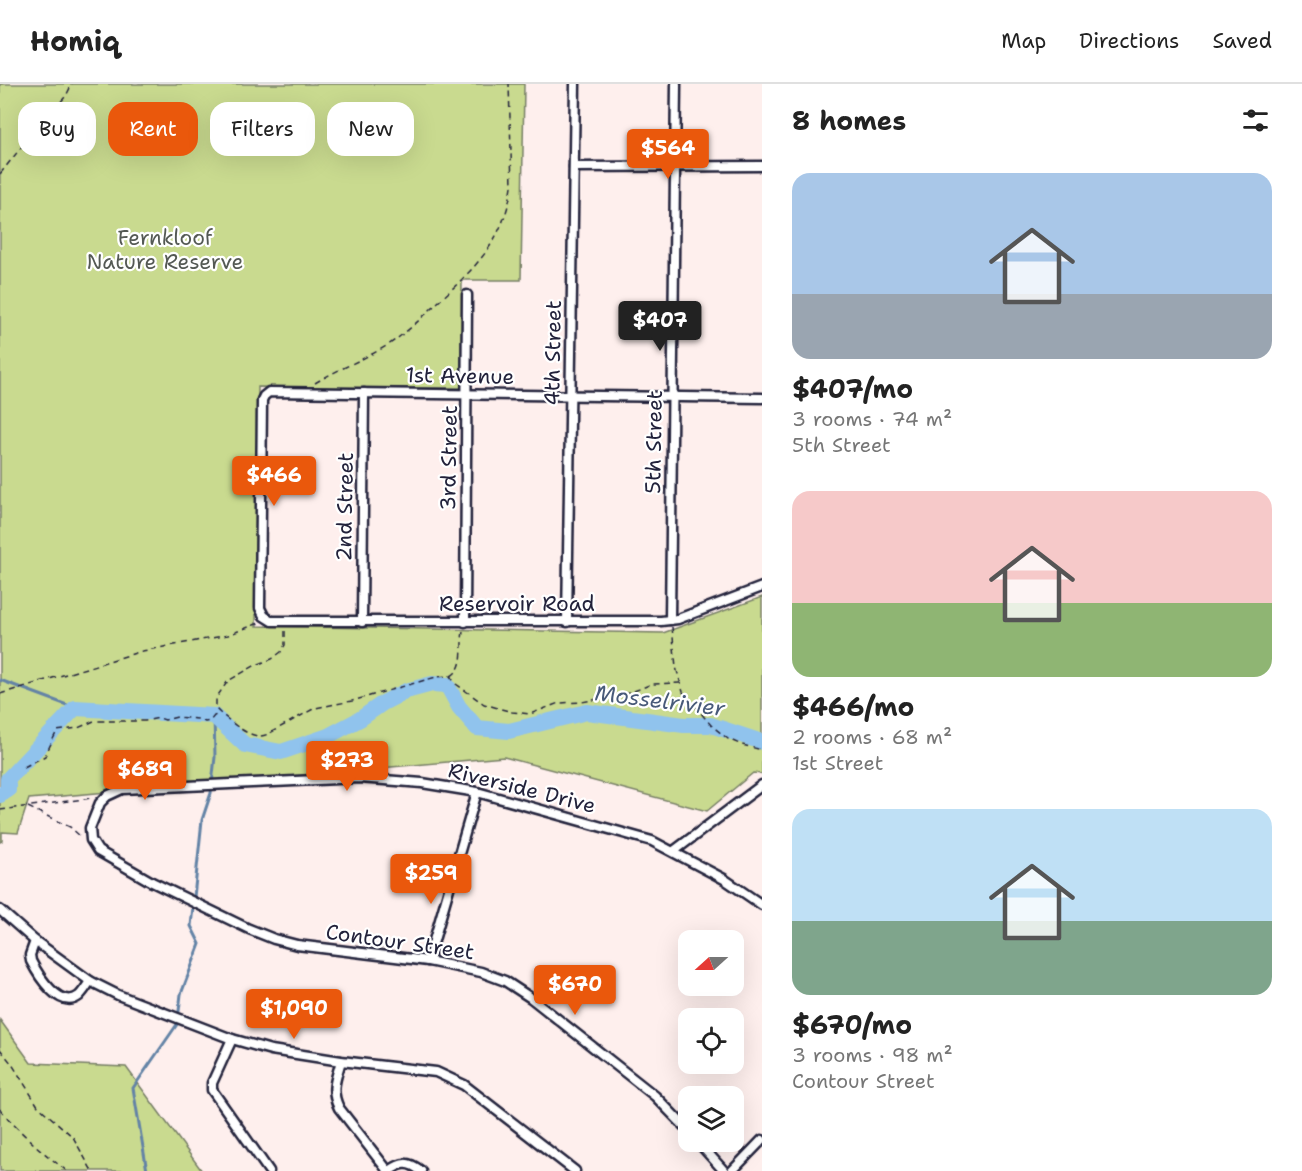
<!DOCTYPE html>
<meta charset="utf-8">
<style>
:root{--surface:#fff;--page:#f2f2f2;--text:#222;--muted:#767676;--line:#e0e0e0;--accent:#ea580c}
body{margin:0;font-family:"Shantell Sans",sans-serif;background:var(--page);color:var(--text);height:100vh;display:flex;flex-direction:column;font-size:22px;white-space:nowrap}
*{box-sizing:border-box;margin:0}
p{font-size:20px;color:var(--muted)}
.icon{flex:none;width:33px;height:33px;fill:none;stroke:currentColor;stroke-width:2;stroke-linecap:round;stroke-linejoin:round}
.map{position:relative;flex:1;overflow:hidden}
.details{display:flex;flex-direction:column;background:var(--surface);width:540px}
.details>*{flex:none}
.top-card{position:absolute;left:18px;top:18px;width:570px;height:54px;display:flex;gap:12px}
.needle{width:39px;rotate:249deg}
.controls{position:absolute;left:678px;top:846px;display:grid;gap:12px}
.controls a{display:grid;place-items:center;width:66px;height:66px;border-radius:12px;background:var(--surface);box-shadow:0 6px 24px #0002;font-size:30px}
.price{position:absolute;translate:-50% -51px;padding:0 14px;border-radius:6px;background:var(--accent);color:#fff;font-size:20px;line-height:39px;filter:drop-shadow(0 2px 3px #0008)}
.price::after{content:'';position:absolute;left:50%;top:36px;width:18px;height:14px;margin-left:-9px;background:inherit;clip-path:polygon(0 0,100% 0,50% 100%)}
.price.selected{background:#222;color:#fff}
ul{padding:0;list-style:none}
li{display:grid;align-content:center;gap:12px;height:318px;padding:0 30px}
li span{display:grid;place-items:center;height:186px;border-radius:18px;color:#555}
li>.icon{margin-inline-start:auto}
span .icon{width:108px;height:108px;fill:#fffc;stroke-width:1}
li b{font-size:26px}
h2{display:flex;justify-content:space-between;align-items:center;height:72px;padding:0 30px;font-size:26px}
.chip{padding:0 21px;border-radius:18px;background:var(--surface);box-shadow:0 6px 24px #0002;font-size:21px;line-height:54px}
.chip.selected{background:var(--accent);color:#fff}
header{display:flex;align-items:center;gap:36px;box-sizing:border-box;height:84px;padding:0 30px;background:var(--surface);border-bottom:2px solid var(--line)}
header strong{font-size:28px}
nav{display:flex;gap:33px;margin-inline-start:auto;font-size:21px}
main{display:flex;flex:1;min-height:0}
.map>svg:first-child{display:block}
.green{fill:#c9da8f;stroke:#767e65;stroke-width:1.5}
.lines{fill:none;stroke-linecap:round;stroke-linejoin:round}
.stream{stroke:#6483a6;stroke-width:3}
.river{stroke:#90c3ed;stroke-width:16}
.minor-casing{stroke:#22223b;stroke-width:13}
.path{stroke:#22223b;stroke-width:1.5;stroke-dasharray:6 4.5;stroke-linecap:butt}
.minor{stroke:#fff;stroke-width:8}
.labels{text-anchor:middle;stroke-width:4.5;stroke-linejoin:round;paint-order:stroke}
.park-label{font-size:21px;fill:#545954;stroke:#fff}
.street-label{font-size:21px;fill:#22223b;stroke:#fff}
.water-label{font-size:22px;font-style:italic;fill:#485a79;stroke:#fff}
</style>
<header>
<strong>Homiq</strong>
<nav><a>Map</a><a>Directions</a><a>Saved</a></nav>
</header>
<main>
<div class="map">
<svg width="762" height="1087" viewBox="0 0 762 1087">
<rect width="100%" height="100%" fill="#feefed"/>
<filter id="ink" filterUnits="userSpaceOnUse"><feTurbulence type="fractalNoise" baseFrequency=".0167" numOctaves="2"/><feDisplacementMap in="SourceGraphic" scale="12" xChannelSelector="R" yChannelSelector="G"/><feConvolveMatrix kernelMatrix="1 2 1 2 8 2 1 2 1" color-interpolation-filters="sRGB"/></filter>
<g filter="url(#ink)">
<!-- green -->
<g class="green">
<polygon points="0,0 524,0 521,196 462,196 461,304 258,303 256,542 663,549 762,513 762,690 753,689 707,727 504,673 29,715 18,749 2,748 2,757 0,758"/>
<polygon points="0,936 31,979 126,983 202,1087 0,1087"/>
</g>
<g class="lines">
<!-- stream -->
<g class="stream">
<polyline points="0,596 75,624"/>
<polyline points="179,927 181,910 200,860 191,842 202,736 211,709 215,673 214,632"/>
<polyline points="147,1087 133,1004 178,939"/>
</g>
<!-- river -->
<polyline class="river" points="0,711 8,706 8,695 75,624 214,632 245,661 281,668 328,652 360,635 383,619 406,607 432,600 447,601 459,623 477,644 509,647 587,628 684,641 711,641 762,658"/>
<defs>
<g id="minor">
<polyline points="574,83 762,82"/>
<polyline points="762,314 269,308 264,312 262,316 260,524 264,532 272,537 661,537 678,535 762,503"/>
<polyline points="670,536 676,0"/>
<polyline points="362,538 364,309"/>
<polyline points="465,538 467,211"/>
<polyline points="567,538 575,0"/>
<polyline points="674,767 762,701"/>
<polyline points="0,826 35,857 90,897 118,911 232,955 271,966 341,977 436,988 464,1001 575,1087"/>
<path d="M35,857L30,871L31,877C38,891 60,927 79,912C83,908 87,902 90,897"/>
<polyline points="428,877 477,708"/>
<polyline points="232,955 212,999 212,1006 269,1087"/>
<path d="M341,977C336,995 330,1006 339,1024L388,1087"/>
<polyline points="688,1046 655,1012 531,914 505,897 481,888 428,877 297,861 274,855 249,845 152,798 98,767 91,756 90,744 100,719 107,712 122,705 359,694 422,699 477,708 652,757 724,795 762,821"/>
<polyline points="698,1058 724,1087"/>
<path d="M389,1087C402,1078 408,1077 421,1087"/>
<polyline points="732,1087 762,1056"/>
</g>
</defs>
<!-- minor casing -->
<use href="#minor" class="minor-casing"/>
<!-- path -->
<g class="path">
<polyline points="0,90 35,46 66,12 72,0"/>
<path d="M315,299C338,285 365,275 388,261C406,249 422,234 437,219C476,183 504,157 512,102L509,0"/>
<polyline points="672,543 676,583 683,608 711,641 728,655 742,661 762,666"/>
<path d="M285,547V561L281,568L272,575L256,581L228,597L216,614V625L220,629C233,639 252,658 268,650L315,624L352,617L436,593L450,592L456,600L484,620L512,628L530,630L559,619L582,618L629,609L652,600L680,599"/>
<path d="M451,592C466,584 460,562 463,548"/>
<polyline points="0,610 142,567 228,551 259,539"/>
<polyline points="24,683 45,672 57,647 78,644 94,637 145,637 159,634 165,636 177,633 198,635 205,638 210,637 214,632 219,630"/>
<polyline points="28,723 70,743 81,753"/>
<polyline points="0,726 92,714"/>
<polyline points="0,965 12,980 38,1022 73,1053 92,1087"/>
<path d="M0,1025C19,1048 43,1069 67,1087"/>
</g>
<!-- minor -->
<use href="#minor" class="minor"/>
</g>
</g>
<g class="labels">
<!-- park labels -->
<g class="park-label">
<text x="165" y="161">Fernkloof<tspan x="165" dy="24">Nature Reserve</tspan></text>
</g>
<!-- street labels -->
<g class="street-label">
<text transform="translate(553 269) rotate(-89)" y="7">4th Street</text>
<text transform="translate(460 292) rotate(1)" y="7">1st Avenue</text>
<text transform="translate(654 358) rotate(-89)" y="7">5th Street</text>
<text transform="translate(449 374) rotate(-89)" y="7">3rd Street</text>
<text transform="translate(345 423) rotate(-89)" y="7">2nd Street</text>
<text x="517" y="527">Reservoir Road</text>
<text transform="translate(522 704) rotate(14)" y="7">Riverside Drive</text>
<text transform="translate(400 858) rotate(8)" y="7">Contour Street</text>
</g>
<!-- water labels -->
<g class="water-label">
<text transform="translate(660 616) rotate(7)" y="8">Mosselrivier</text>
</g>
</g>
</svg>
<div class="controls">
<a><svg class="needle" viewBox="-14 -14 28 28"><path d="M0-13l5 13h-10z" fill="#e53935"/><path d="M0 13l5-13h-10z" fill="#767676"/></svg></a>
<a><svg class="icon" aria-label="locate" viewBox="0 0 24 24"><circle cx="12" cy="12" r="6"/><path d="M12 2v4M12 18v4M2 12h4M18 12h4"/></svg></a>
<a><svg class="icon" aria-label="layers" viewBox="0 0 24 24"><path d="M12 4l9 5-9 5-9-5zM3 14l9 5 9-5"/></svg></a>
</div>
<b class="price" style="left:668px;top:96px">$564</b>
<b class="price selected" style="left:660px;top:268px">$407</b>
<b class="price" style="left:274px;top:423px">$466</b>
<b class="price" style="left:347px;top:708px">$273</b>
<b class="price" style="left:145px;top:717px">$689</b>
<b class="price" style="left:431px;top:821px">$259</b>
<b class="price" style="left:575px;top:932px">$670</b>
<b class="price" style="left:294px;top:956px">$1,090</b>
<div class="top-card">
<a class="chip">Buy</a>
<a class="chip selected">Rent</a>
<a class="chip">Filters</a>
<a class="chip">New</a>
</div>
</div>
<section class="details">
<h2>8 homes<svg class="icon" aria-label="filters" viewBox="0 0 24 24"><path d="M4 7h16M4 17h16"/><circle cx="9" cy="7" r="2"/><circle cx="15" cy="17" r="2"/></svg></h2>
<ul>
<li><span style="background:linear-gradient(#a9c7e8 65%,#9aa5b1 0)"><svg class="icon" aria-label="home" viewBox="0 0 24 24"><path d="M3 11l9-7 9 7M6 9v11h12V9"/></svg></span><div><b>$407/mo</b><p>3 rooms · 74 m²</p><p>5th Street</p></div></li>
<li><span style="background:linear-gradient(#f6c9c9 60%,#8fb573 0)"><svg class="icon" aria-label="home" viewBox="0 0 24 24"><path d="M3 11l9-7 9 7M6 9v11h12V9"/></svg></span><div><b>$466/mo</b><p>2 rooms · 68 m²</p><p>1st Street</p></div></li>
<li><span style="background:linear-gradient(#bfe0f5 60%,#7fa58c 0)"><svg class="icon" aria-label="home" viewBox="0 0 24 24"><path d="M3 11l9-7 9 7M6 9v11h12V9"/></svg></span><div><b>$670/mo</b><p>3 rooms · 98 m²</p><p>Contour Street</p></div></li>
</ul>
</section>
</main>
